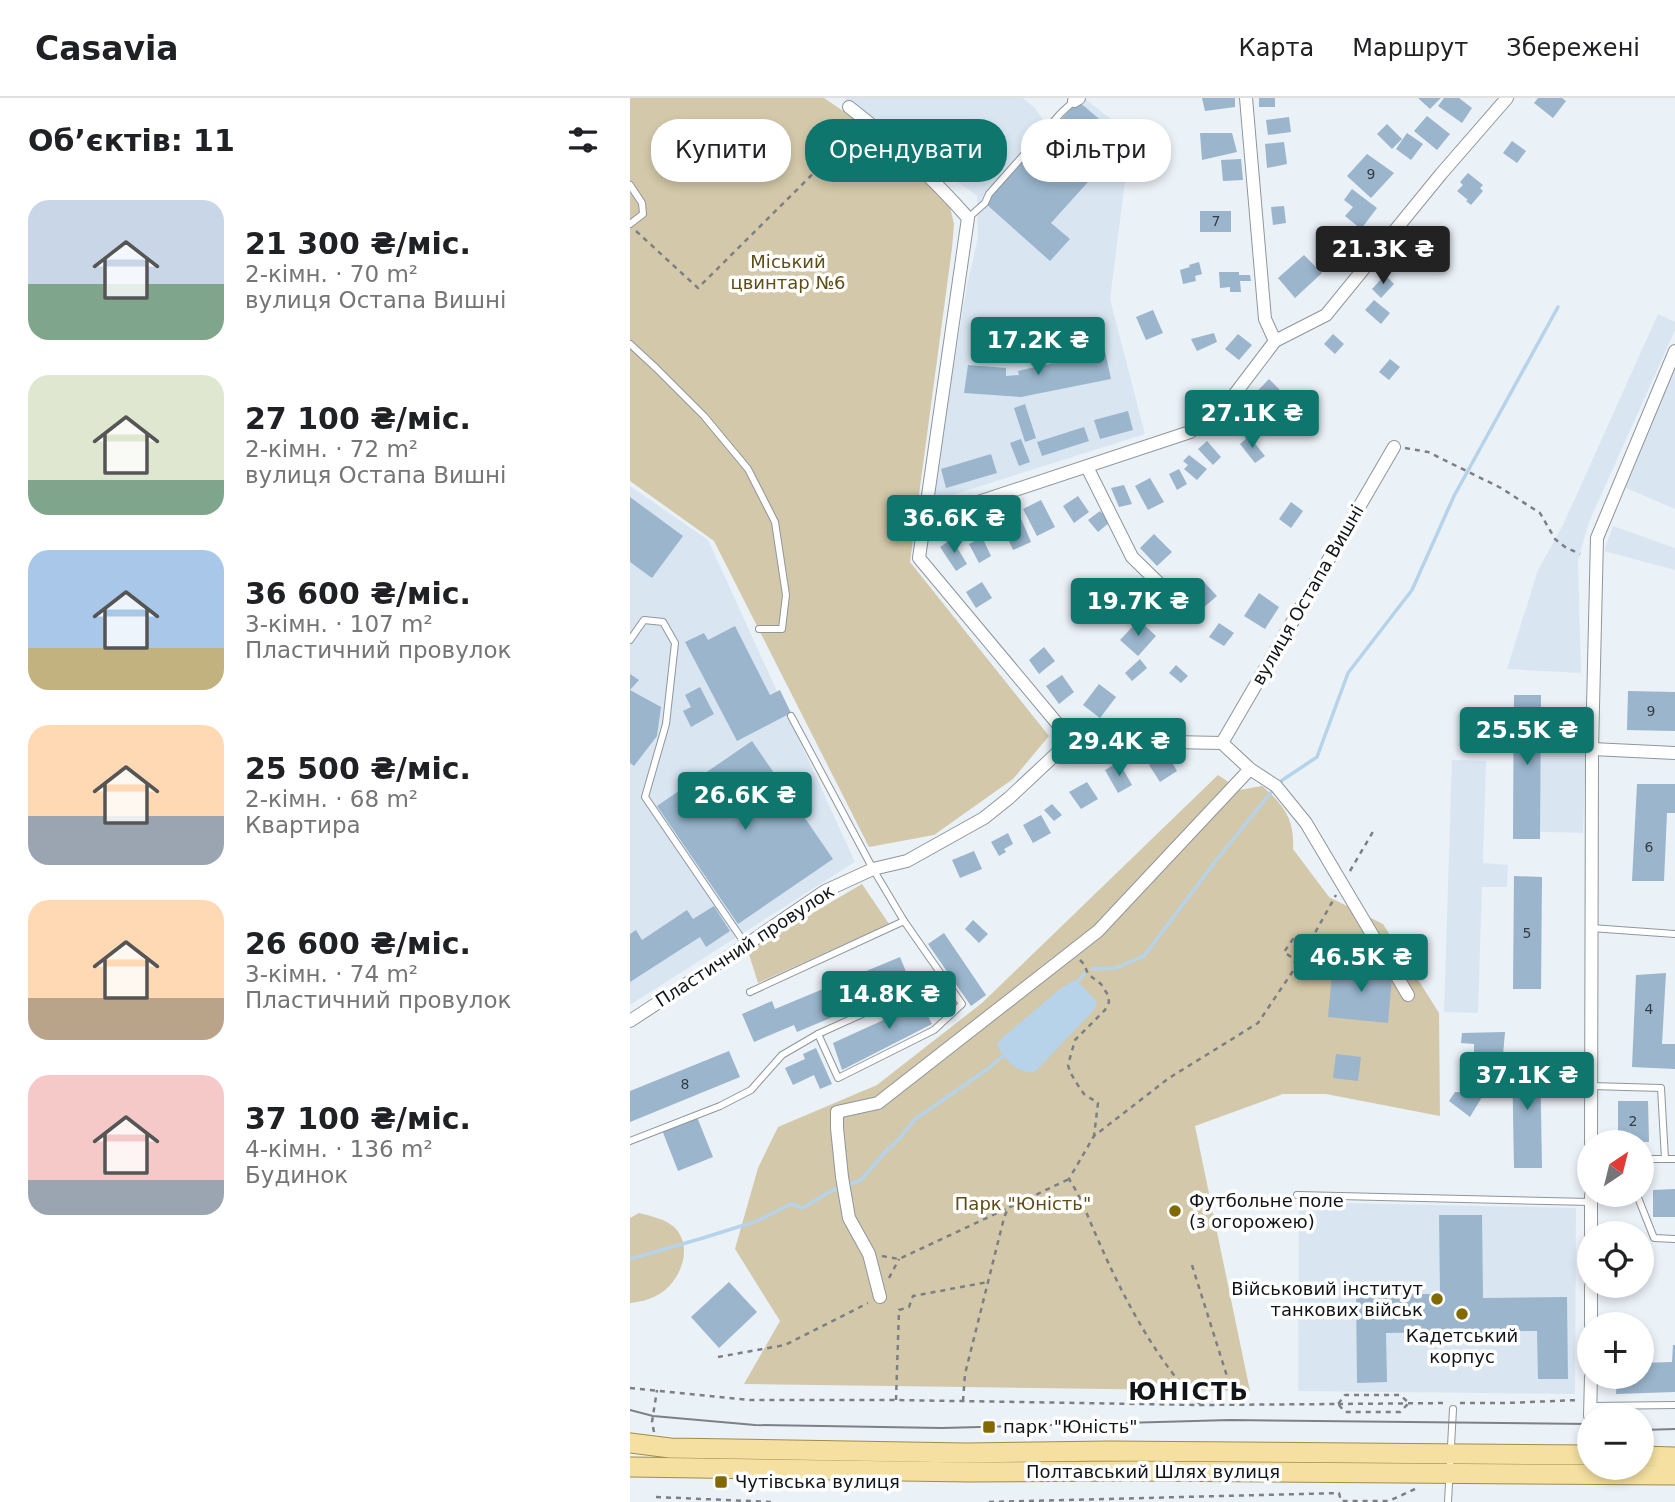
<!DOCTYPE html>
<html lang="uk">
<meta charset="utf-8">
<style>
:root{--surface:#fff;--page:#f6f6f6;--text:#202124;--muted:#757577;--line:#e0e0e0;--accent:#0f766e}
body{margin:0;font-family:"DejaVu Sans",sans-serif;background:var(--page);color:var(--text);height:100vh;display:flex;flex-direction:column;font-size:26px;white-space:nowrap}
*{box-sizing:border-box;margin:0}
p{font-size:23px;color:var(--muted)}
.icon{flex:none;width:38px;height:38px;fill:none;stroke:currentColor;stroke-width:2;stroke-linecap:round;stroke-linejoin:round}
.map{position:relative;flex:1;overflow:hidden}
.sheet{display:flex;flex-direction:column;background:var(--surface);width:630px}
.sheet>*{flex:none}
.guide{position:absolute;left:21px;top:21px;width:665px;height:63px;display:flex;gap:14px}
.needle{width:46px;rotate:35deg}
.controls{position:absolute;left:947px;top:1032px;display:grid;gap:14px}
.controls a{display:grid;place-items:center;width:77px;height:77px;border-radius:50%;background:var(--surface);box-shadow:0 4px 10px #0003;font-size:35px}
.price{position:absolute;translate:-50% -60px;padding:0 16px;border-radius:7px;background:var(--accent);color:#fff;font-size:23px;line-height:46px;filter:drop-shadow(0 2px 4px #0008)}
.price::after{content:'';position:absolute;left:50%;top:42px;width:21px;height:16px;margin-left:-10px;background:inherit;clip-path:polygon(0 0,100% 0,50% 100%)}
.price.current{background:#222;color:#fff}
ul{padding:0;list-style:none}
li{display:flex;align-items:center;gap:21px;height:175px;padding:0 28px}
li span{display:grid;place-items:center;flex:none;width:196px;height:140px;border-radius:21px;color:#555}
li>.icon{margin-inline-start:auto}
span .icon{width:84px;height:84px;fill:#fffc;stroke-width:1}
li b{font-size:30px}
h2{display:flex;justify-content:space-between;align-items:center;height:84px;padding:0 28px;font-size:30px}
.pill{padding:0 24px;border-radius:28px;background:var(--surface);box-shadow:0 4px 10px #0003;font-size:24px;line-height:63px}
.pill.current{background:var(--accent);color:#fff}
header{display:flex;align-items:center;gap:42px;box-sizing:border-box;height:98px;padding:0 35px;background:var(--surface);border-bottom:2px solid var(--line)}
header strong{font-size:33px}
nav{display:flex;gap:38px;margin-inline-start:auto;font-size:24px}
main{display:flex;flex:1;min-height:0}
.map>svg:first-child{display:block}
.built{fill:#d9e6f2}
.green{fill:#d3c8a9}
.water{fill:#b7d3ea}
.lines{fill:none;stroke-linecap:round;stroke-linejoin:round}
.stream{stroke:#b7d3ea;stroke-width:3.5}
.building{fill:#9ab5cc}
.lane-casing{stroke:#8f969b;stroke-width:8}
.street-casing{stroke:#8f969b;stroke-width:14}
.primary-casing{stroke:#a18c48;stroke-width:21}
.path{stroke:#7b8084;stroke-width:2.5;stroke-dasharray:5 5;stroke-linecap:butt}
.lane{stroke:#fff;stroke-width:6}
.street{stroke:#fff;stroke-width:12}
.primary{stroke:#f5e0a1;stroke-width:19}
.tram{stroke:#7c8185;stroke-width:2}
.poi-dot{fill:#836902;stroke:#fff;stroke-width:2.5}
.labels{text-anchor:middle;stroke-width:7;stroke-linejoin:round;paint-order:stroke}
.number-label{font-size:14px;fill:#343d44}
.park-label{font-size:18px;fill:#5d4d17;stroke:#fff}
.street-label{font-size:18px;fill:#121517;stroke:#fff}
.poi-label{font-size:18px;fill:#121517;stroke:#fff;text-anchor:start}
.district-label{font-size:24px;font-weight:bold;letter-spacing:2px;fill:#121517;stroke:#fff}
</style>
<header>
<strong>Casavia</strong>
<nav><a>Карта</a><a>Маршрут</a><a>Збережені</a></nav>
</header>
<main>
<section class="sheet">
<h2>Об’єктів: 11<svg class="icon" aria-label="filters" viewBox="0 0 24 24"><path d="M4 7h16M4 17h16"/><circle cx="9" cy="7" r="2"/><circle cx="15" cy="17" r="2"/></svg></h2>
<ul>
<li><span style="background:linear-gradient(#c9d6e8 60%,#7fa58c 0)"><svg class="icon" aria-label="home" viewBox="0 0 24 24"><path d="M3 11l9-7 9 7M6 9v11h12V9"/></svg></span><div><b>21 300 ₴/міс.</b><p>2-кімн. · 70 m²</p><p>вулиця Остапа Вишні</p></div></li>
<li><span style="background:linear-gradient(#dfe7d0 75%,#7fa58c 0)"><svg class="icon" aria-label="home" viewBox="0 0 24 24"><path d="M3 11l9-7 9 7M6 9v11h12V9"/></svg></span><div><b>27 100 ₴/міс.</b><p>2-кімн. · 72 m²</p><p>вулиця Остапа Вишні</p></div></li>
<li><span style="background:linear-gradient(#a9c7e8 70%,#c2b280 0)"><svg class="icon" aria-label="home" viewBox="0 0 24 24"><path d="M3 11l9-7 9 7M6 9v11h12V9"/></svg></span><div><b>36 600 ₴/міс.</b><p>3-кімн. · 107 m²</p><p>Пластичний провулок</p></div></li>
<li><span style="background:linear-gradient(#ffd9b3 65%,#9aa5b1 0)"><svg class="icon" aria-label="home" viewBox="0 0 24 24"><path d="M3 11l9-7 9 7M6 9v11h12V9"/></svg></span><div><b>25 500 ₴/міс.</b><p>2-кімн. · 68 m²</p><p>Квартира</p></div></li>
<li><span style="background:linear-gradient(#ffd9b3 70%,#b9a48a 0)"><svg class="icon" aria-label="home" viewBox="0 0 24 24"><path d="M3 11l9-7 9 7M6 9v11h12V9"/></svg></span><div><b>26 600 ₴/міс.</b><p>3-кімн. · 74 m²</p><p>Пластичний провулок</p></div></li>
<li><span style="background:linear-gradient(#f6c9c9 75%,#9aa5b1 0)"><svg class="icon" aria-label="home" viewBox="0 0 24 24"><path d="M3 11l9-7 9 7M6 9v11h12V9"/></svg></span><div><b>37 100 ₴/міс.</b><p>4-кімн. · 136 m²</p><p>Будинок</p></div></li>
</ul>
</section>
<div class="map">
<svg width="1045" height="1404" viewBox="0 0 1045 1404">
<rect width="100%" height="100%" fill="#eaf1f7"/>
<!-- built -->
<g class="built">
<polygon points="214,0 393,0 405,10 417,28 452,0 454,0 501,37 480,201 515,336 313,400 303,394 337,187 348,139 347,98"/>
<polygon points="1028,216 1045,224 1045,232 959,424 948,462 951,575 877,571 908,472 933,427"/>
<polygon points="1045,253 1045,411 989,387"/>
<polygon points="0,388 78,442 225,764 0,907"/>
<polygon points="983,428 1045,450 1045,472 974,453"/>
<polygon points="883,644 956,646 953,735 883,733"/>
<polygon points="822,662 856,663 853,765 878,767 877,789 852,789 848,915 814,914"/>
<polygon points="669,1104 946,1110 945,1296 668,1293"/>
</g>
<!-- green -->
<g class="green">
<polygon points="0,0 194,0 235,28 302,89 320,109 324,126 322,150 280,464 419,638 383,681 304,737 239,749 84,443 0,383"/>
<path d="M588,677L610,692L632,688C653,706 665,721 663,751L699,799L753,826L809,915L810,1018L696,996H653L565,1028L620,1293L114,1286L150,1223L105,1151L128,1070L148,1029L247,987L352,905Z"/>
<polygon points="232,786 259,826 128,885 118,853"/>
<path d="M9,1115C21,1118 35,1121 44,1129C64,1148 51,1182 31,1195C22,1201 11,1204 0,1205V1120Z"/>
</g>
<!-- water -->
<path class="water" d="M444,882L451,887L467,904L466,908L462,914L406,973C390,979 373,961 367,946L372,940L430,891Z"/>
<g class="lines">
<!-- stream -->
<g class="stream">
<polyline points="651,683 687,659 718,575 782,492 824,398 928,209"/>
<polyline points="462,871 486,870 514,858 588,760 643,692"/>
<polyline points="445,887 455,875"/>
<polyline points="0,1161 73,1140 127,1123 161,1106 173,1110 199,1094 231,1082 255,1054 270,1040 284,1022 359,970 375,956"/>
</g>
</g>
<!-- building -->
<g class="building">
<polygon points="572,0 605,0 605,9 575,13"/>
<rect x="629" y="0" width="16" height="9"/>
<polygon points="788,0 811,0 800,11"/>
<polygon points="814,0 829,0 842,10 832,25 808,8"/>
<polygon points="908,0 932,0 936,3 923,20 904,5"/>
<polygon points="448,3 495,43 421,125 440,141 420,163 355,105"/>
<polygon points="797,18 820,36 807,52 784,33"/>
<polygon points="659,19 661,34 638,37 636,22"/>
<polygon points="757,26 772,41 762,51 747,36"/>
<polygon points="570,35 602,35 607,54 572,62"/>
<polygon points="777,35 793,46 781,62 766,51"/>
<polygon points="882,43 896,53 887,65 873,55"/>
<polygon points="654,44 657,66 637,70 635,46"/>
<polygon points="737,56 764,75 741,100 717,78"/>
<polygon points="611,61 613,82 593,83 591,62"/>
<polygon points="838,75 853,87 850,90 853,93 841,107 836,103 838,102 827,93 833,87 830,84"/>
<polygon points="722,91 747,110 731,131 715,118 723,109 714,102"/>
<polygon points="654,108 656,125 643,127 641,109"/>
<rect x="570" y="113" width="31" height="21"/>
<polygon points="674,157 692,175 665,200 648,180"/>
<polygon points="569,164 572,176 565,178 566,183 553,186 550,172 560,169 559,167"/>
<polygon points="589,174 609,174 609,177 620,177 621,183 610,183 611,194 600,194 600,189 590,190"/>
<polygon points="755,177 764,186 751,200 742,191"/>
<polygon points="744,202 760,215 751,226 735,212"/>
<polygon points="523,212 533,235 516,242 506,219"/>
<polygon points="584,235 587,244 567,253 561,241"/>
<polygon points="608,236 622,247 609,262 595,251"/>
<polygon points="703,236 714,246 705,256 694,246"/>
<polygon points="475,253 481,281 391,299 334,295 338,267 376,270 376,278 389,277 388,273"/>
<polygon points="760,261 770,269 759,282 749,274"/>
<polygon points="639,281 664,306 642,328 616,305"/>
<polygon points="395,306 406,340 395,344 384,310"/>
<polygon points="612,309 628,326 614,337 599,320"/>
<polygon points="498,313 503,332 470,341 464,322"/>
<polygon points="454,329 459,343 412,358 407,344"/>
<polygon points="619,338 635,358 625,365 610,346"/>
<polygon points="391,341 400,364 389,368 380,345"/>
<polygon points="577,343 591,359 583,367 568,351"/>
<polygon points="361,356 367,375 316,390 311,371"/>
<polygon points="559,357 577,371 567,382 554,371 558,367 553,363"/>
<polygon points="549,371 557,386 547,392 539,376"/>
<polygon points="520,380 534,404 518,412 505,388"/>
<polygon points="494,387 502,406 489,409 481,390"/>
<polygon points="448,398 459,414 444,425 433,408"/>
<polygon points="0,399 53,438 22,480 0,464"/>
<polygon points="411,402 425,429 407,438 393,411"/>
<polygon points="661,404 673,413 661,430 649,421"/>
<polygon points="470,413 480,424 468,434 458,422"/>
<polygon points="389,416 401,444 383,452 371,425"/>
<polygon points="524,436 542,454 527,468 510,450"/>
<polygon points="352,439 361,458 349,465 339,446"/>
<polygon points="322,441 337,466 326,473 310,449"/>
<polygon points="573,483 587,498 567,515 554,500"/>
<polygon points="352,484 362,500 346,510 336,494"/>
<polygon points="505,492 524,511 515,521 495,503"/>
<polygon points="629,495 649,509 635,531 614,518"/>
<polygon points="509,522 526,538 508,558 490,542"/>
<polygon points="589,525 604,535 594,548 579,539"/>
<polygon points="105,528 140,597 150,592 161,615 107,643 55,544 74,535 78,542"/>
<polygon points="414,549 425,563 409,576 399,562"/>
<polygon points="510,561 517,570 502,583 495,575"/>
<polygon points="546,567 558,578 551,585 539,575"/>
<polygon points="0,576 9,582 0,592 31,609 27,638 4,668 0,665"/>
<polygon points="432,577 444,594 429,606 416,588"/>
<polygon points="469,586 486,599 470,620 453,607"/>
<polygon points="70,589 84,616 61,629 53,613 61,609 55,597"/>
<polygon points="998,593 1045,594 1045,633 997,632"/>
<polygon points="884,597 911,597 910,741 883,741"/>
<polygon points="122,643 203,761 108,826 27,708"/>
<polygon points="537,656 547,673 530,684 519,667"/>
<polygon points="489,664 502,687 488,695 475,672"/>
<polygon points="457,684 468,701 451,711 439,694"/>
<polygon points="1007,686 1045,686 1045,715 1037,715 1034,783 1002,783"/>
<polygon points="422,706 432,717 424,723 414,712"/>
<polygon points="411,717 421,735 403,745 393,727"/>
<polygon points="378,735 383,746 374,751 376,754 369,758 361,744"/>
<polygon points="344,753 352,771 330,780 322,762"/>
<polygon points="884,778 912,779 911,891 883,891"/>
<polygon points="84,808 100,833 76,849 70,839 0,884 0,836 6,832 12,842 57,812 63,821"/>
<polygon points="343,822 358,836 349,845 335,831"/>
<polygon points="314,835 356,897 341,908 298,846"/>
<polygon points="270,859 281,886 167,934 164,927 124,944 112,916 142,903 145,911"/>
<polygon points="722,862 748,865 747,878 762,879 758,925 698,919 702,877 721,878"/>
<polygon points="1036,875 1032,946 1045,946 1045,971 1002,969 1006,877"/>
<polygon points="317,893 323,906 298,918 302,926 212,972 203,945"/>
<polygon points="875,934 873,957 859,965 858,968 850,967 850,962 844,962 844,946 831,945 832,935"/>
<polygon points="186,950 202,986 190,991 184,977 163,987 155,970 175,961 173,956"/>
<polygon points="99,953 110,979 0,1024 0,993"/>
<polygon points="706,956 731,959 728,983 703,980"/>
<polygon points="910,957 912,1070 884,1070 882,958"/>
<polygon points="825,994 845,994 852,999 840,1019 819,1003"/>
<polygon points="988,1003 1018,1003 1019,1044 988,1044"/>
<polygon points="67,1019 83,1059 48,1073 32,1032"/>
<polygon points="1045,1091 1045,1119 1023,1119 1023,1092"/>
<polygon points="809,1117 852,1117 853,1200 937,1199 938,1281 908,1281 907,1233 863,1233 863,1241 817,1242 817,1234 756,1235 757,1284 727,1285 726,1196 810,1196"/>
<polygon points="99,1184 127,1214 89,1250 61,1219"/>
<polygon points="1043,1247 1045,1247 1045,1294 986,1296 987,1279 1012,1279 1012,1265 1042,1264"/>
</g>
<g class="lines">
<defs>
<g id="lane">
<polyline points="0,87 12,105 13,116 0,126"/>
<polyline points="338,120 355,105 359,96 431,15 444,3"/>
<polyline points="0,246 26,270 74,318 118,371 145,424 156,497 152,531 129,531"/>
<polyline points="0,542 14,522 33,524 45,545 36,626 15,699 116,847"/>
<polyline points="161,618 243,771 274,823 332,906 304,932 208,980 188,936"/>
<polyline points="961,830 1045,836"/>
<polyline points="120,894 274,823"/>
<polyline points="961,988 1031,990 1035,1061"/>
<polyline points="0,1043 90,1008 121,992 152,957 188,936 312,880"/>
<polyline points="1012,1061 1045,1061"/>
<polyline points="667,1097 961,1104"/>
<polyline points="1007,1097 1024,1140 1045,1141"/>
<polyline points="961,1308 1045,1307"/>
<polyline points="818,1404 823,1311"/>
</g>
<g id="street">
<polyline points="616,0 635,221 645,243"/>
<polyline points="444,3 449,0"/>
<path d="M219,9C263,43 301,78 338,120L289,460L441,642"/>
<polyline points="457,369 502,459 543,499"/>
<polyline points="294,422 560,334 587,316 598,305 645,243 696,217 811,76 877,0"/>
<polyline points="592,645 764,349"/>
<polyline points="962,651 1045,655"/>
<polyline points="0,923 116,847 195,793 243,771 277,763 354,720 379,700 441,642 592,645 620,671 646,688 676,725 778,897"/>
<polyline points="961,1045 962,651 967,440 1045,253"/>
<polyline points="961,1136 961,1097"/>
<polyline points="250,1199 239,1156 219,1120 212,1079 207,1030 207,1014 248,1005 468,833 620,671"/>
<polyline points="961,1227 961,1188"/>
<polyline points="960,1318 961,1279"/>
<polyline points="958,1362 959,1339"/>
</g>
<g id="primary">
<polyline points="0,1345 40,1350 336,1355 480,1353 959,1357"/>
<polyline points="1012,1358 1045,1359"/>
<polyline points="1,1369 340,1374 503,1373 1045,1377"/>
</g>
</defs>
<!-- lane casing -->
<use href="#lane" class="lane-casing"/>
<!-- street casing -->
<use href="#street" class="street-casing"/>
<!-- primary casing -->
<use href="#primary" class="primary-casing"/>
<!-- path -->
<g class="path">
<polyline points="6,133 68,190 227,32"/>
<polyline points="775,350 798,354 871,390 910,415 925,441 935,449 950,456"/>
<polyline points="720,773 744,732"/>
<polyline points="450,862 454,866 458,876 471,886 478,897 479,904 475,912 445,942 438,967 440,974 449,989 454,996 468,1005 464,1038"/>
<polyline points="667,867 661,859 654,854 663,841 677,850"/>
<polyline points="252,1158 269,1161 378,1110"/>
<polyline points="562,1167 606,1307"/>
<polyline points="259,1180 269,1161"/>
<polyline points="88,1259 155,1247 238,1205"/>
<polyline points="0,1290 120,1302 266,1302 571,1307 708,1306 715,1314 770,1314 779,1305 770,1297 715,1297 708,1306"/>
<polyline points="266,1302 269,1212 279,1209 283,1198 358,1184"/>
<polyline points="333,1303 335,1276 374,1120 378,1110 439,1081"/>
<polyline points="830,1305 876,1305 949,1302"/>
<polyline points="708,1306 817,1305"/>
<path d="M571,1307C529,1268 492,1197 469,1144C459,1122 452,1101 439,1081L464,1038L539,980L628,925L667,867L706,797"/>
<polyline points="24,1334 22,1324 27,1292"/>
<polyline points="26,1399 143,1404"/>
<polyline points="359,1404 709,1395 711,1403 759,1403 785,1391"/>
</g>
<!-- lane -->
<use href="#lane" class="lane"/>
<!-- street -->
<use href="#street" class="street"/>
<!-- primary -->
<use href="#primary" class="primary"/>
<!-- tram -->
<g class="tram">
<polyline points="0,1312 23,1318 125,1327 312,1330 600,1322 959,1326"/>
<polyline points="1012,1332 1045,1331"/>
</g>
</g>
<!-- markers -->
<g class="poi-dot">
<circle cx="545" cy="1113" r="7"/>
<circle cx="807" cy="1201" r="7"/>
<circle cx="832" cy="1216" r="7"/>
<rect x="352" y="1322" width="14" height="14" rx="3.5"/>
<rect x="84" y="1377" width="14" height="14" rx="3.5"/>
</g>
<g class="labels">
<!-- number labels -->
<g class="number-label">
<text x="741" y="81">9</text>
<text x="586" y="128">7</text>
<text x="1021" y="618">9</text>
<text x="1019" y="754">6</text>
<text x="897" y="840">5</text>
<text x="1019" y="916">4</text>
<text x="55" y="991">8</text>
<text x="1003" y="1028">2</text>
</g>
<!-- park labels -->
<g class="park-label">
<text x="158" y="170">Міський<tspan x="158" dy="21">цвинтар №6</tspan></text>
<text x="393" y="1112">Парк "Юність"</text>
</g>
<!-- street labels -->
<g class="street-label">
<text transform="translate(678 497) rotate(-60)" y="6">вулиця Остапа Вишні</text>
<text transform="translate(115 848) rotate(-33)" y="6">Пластичний провулок</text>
<text x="523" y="1380">Полтавський Шлях вулиця</text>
</g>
<!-- poi labels -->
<g class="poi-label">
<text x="559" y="1109">Футбольне поле<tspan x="559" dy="21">(з огорожею)</tspan></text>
<text x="793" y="1197" text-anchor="end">Військовий інститут<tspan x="793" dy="21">танкових військ</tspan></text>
<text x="832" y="1244" text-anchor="middle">Кадетський<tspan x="832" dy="21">корпус</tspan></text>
<text x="373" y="1335">парк "Юність"</text>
<text x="105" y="1390">Чутівська вулиця</text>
</g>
<!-- district labels -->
<g class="district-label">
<text x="559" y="1302">ЮНІСТЬ</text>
</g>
</g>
</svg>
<div class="controls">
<a><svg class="needle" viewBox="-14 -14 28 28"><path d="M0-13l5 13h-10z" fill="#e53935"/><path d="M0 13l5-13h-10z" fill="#757577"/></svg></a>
<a><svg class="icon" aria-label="locate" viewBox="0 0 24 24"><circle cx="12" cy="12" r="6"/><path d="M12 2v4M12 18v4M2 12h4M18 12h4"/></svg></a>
<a>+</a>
<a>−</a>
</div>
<b class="price current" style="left:753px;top:188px">21.3K ₴</b>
<b class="price" style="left:408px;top:279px">17.2K ₴</b>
<b class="price" style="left:622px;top:352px">27.1K ₴</b>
<b class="price" style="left:324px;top:457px">36.6K ₴</b>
<b class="price" style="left:508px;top:540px">19.7K ₴</b>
<b class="price" style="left:897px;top:669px">25.5K ₴</b>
<b class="price" style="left:489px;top:680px">29.4K ₴</b>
<b class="price" style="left:115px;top:734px">26.6K ₴</b>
<b class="price" style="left:731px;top:896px">46.5K ₴</b>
<b class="price" style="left:259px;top:933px">14.8K ₴</b>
<b class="price" style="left:897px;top:1014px">37.1K ₴</b>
<div class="guide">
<a class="pill">Купити</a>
<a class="pill current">Орендувати</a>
<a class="pill">Фільтри</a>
</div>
</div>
</main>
